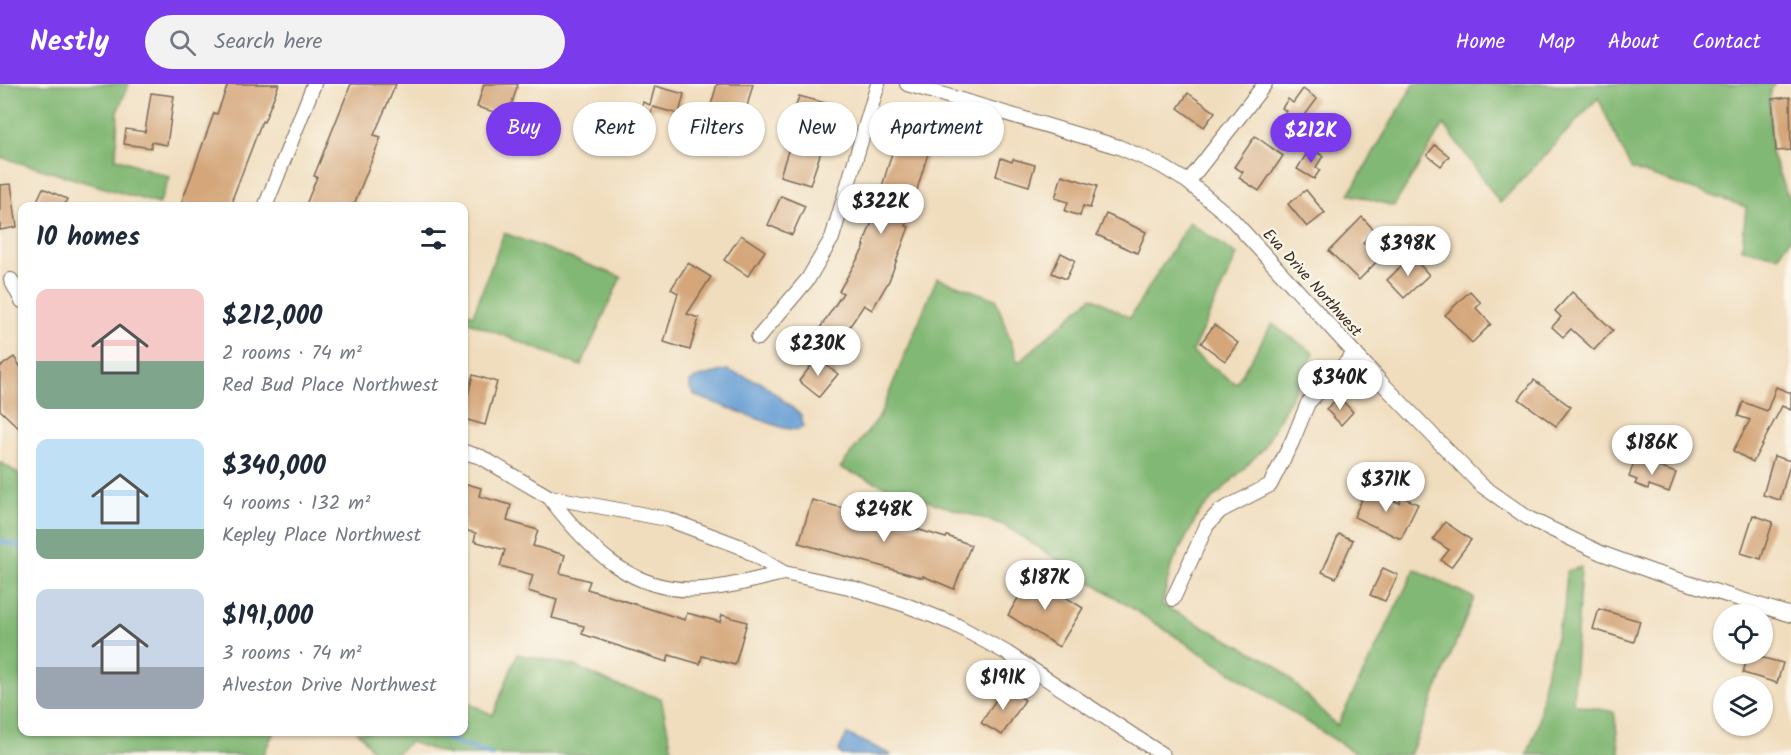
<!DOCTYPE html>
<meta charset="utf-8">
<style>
:root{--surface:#fff;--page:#f2f2f3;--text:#1f2937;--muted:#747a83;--accent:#7c3aed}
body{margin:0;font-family:Kalam,sans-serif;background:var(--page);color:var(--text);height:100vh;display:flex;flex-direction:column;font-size:22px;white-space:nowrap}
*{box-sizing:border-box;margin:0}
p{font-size:20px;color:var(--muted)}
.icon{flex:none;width:33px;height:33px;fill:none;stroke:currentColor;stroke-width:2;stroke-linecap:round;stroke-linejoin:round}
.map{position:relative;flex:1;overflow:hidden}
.panel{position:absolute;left:18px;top:118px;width:450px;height:534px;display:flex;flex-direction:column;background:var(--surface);border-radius:12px;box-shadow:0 2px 4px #0004}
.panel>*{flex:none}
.top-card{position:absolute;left:486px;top:18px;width:570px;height:54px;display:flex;gap:12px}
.fabs{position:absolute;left:1713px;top:520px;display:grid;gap:12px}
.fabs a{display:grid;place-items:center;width:60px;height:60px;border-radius:50%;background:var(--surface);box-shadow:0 2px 4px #0004;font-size:30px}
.price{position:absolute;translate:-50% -51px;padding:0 14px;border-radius:21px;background:#fff;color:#222;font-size:20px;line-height:39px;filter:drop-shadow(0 2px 3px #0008)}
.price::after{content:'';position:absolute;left:50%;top:36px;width:18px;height:14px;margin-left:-9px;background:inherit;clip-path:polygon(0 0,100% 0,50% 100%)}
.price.current{background:var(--accent);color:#fff}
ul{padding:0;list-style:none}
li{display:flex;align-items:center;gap:18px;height:150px;padding:0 18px}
li span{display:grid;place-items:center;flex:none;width:168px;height:120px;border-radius:12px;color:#555}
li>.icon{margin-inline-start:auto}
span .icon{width:72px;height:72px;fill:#fffc;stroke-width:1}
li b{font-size:26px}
h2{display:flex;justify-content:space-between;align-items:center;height:72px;padding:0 18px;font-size:26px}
.pill{padding:0 21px;border-radius:27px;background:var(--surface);box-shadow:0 2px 4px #0004;font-size:21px;line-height:54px}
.pill.current{background:var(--accent);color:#fff}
header{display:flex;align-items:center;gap:36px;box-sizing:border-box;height:84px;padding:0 30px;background:var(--accent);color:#fff}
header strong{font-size:28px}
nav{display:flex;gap:33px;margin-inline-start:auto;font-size:21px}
.search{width:420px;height:54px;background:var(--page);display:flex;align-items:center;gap:15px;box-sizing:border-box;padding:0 21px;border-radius:33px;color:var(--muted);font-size:22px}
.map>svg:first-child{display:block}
.forest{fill:#82b874;stroke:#5e7149;stroke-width:1.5}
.water{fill:#669ed4;stroke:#506479;stroke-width:1.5}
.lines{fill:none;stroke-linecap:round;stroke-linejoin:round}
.stream{stroke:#669ed4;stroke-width:4.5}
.building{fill:#d4a679}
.street-casing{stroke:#7a6956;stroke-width:16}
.street{stroke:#fff;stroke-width:14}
.labels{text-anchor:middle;stroke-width:4.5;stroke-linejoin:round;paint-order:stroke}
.street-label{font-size:16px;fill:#3b2a1e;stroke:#fbf7ec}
</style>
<header>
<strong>Nestly</strong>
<div class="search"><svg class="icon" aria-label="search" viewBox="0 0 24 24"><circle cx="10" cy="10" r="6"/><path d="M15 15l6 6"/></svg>Search here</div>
<nav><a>Home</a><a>Map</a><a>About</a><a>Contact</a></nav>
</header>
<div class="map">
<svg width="1791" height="671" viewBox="0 0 1791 671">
<rect width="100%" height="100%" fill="#fbf7ec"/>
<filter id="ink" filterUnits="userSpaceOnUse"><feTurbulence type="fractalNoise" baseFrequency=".0167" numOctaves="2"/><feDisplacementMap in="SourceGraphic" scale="12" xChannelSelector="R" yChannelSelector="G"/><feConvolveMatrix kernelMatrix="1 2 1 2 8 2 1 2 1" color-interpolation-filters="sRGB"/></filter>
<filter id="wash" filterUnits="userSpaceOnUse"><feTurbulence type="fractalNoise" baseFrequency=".008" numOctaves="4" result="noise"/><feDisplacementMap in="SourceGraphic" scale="24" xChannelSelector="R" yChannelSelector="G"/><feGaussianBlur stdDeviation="1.35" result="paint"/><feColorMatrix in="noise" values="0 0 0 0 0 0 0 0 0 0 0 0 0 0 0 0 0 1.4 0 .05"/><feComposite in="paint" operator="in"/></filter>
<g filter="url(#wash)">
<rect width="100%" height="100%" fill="#f0ddbd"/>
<!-- forest -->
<g class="forest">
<polygon points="0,0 129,0 118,26 116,74 170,93 159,120 0,73"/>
<polygon points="1414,0 1775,0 1770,6 1771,68 1785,106 1791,114 1791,154 1779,172 1742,165 1746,123 1631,85 1598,14 1500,119 1444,40 1394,122 1349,110"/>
<polygon points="1189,138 1237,171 1192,268 1236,300 1272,240 1314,269 1264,364 1199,429 1171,483 1162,521 1275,580 1337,642 1415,485 1474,514 1410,671 1358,671 1004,441 908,411 840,384 879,333 937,194 996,215 1018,279 1092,213 1130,234"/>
<polygon points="504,149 621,193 581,282 464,236 464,227 473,231"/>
<polygon points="0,378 22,392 22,648 274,648 263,671 0,671"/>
<polygon points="1581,483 1573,620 1614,628 1620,671 1527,671 1538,642 1545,592 1564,525 1567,487"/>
<polygon points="517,570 575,582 616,601 661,614 673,671 449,671 410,658 395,671 375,671 363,653 357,648 464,648 464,617 493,631"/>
</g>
<!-- water -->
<g class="water">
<polygon points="727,286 762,299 801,331 803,342 798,346 783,344 696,312 690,305 690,298 695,294"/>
<polygon points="847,650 892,671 841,671 839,666"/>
</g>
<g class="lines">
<!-- stream -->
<g class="stream">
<polyline points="0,457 22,463"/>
<polyline points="432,648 456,659 492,671"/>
</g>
</g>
<g id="blocks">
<!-- building -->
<g class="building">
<polygon points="228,0 279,0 264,38 262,37 233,113 234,114 231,123 188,123 181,120 214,29 217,30"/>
<polygon points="351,0 396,0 374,51 381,53 353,123 305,123 317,93 314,92"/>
<polygon points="484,0 518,0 508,32 477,23"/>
<polygon points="717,0 753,0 745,30 711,21"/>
<polygon points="655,2 684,10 679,30 653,23 648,38 638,35 643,18 650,21"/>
<polygon points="1303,5 1317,15 1300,38 1307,42 1299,54 1278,39 1286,27 1282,24 1288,15 1293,19"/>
<polygon points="151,9 174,12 167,61 151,58 151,64 124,60 126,45 145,48"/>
<polygon points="1188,9 1215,28 1204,43 1178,24"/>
<polygon points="799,12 836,22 810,101 780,92 794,48 789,46"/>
<polygon points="1790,13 1791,66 1776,67 1772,15"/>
<polygon points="900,42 933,53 906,142 909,143 889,197 872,226 864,221 836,263 816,250 843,209 839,207 865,162 863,161 880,117 878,116"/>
<polygon points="1255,52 1283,72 1259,107 1239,94 1243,88 1234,83"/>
<polygon points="1435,61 1449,72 1441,82 1427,71"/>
<polygon points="1310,64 1323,72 1316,83 1320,86 1314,95 1297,85"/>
<polygon points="1001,74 1012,78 1013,75 1035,81 1029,102 996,92"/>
<polygon points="1062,91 1097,102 1090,124 1083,122 1080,132 1065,127 1068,118 1055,114"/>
<polygon points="11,100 17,143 0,146 0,101"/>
<polygon points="43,104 67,115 63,123 34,123"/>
<polygon points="1306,106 1325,129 1307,143 1288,120"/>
<polygon points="781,112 805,122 792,151 768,141"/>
<polygon points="1106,130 1146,148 1137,169 1097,151"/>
<polygon points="1362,133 1375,147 1363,159 1379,175 1359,196 1329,167"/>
<polygon points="741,151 765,167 748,192 724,176"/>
<polygon points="1061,169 1075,176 1066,195 1052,189"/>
<polygon points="1412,172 1429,191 1404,214 1387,196"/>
<polygon points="688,179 711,193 687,230 699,234 690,266 664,258 678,209 671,205"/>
<polygon points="1470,207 1481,219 1476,224 1491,240 1472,259 1445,231"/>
<polygon points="1572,208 1613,246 1594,266 1571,245 1563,253 1552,243 1561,233 1555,227"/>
<polygon points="1214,241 1238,259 1225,277 1201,259"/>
<polygon points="14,273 22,285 22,347 0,326 0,283"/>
<polygon points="817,274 838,290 819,313 799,297"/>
<polygon points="473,291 497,298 485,341 464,335 464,327"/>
<polygon points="1534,296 1571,323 1556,342 1519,315"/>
<polygon points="1776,303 1791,309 1791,326 1782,322 1753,378 1733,367 1750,336 1738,332 1743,318 1767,327"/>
<polygon points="1339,313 1353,328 1341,341 1326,325"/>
<polygon points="1774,372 1791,377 1780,416 1763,411"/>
<polygon points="1635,375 1676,389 1669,408 1649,401 1648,405 1635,400 1637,396 1629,393"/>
<polygon points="464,399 481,404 479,412 511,421 507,437 538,446 533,462 565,471 560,489 590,497 587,505 685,536 687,529 720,538 722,531 747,538 735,581 702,572 700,580 669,571 667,578 582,550 584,542 552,534 557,516 528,507 533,491 500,482 505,466 474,457 476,449 464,446"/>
<polygon points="1367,404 1399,419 1402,413 1418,420 1401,455 1354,433"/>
<polygon points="812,416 877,433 946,454 947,452 971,461 954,505 923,492 923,494 799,459"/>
<polygon points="1753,431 1773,438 1761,475 1741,469"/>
<polygon points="1445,438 1471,456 1451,483 1441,476 1449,466 1433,455"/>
<polygon points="1339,450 1353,456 1336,494 1322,488"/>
<polygon points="1383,484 1398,491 1385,517 1370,511"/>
<polygon points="1031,492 1083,524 1059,563 1008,531"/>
<polygon points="1599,525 1640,537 1634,558 1593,545"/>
<polygon points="1748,570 1783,579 1777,599 1743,589"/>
<polygon points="1004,603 1025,616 1002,651 981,639"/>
</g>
</g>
</g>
<g filter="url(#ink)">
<use href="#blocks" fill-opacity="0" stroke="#7a6956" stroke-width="1.5"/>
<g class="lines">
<defs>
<g id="street">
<polyline points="907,0 1119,63 1160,81 1188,98 1230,133 1380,297 1481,401 1528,434 1601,469 1656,489 1791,531"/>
<polyline points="1188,98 1265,0"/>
<polyline points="265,123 314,0"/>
<polyline points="11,196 22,217"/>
<polyline points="758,254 808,195 832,154 878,0"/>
<polyline points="464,368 481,373 549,413 667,435 739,462 784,489 849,503 903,520 954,540 1007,569 1163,671"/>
<path d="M549,413C588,464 632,511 703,505C731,503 757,495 784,489"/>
<polyline points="1173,515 1207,441 1220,427 1270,401 1292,358 1308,319 1355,269"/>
</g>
</defs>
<!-- street casing -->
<use href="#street" class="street-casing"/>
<!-- street -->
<use href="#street" class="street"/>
</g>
</g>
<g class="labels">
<!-- street labels -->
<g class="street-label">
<text transform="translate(1313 198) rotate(48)" y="6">Eva Drive Northwest</text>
</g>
</g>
</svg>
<div class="fabs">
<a><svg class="icon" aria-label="locate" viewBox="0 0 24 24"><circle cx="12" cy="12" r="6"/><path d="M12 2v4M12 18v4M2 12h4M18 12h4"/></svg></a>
<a><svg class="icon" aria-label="layers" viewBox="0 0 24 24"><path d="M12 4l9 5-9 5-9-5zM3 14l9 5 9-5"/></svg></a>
</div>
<b class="price current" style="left:1311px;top:80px">$212K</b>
<b class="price" style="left:881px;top:151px">$322K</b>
<b class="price" style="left:1408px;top:193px">$398K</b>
<b class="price" style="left:818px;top:293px">$230K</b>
<b class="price" style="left:1340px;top:327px">$340K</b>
<b class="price" style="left:1652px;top:392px">$186K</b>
<b class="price" style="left:1386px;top:429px">$371K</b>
<b class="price" style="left:884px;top:459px">$248K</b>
<b class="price" style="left:1045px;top:527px">$187K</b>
<b class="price" style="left:1003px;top:627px">$191K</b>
<div class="top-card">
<a class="pill current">Buy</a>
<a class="pill">Rent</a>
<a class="pill">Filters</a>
<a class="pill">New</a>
<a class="pill">Apartment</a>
</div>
<section class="panel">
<h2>10 homes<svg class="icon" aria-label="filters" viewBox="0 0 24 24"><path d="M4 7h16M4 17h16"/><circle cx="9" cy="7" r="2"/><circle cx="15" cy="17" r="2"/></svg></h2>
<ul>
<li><span style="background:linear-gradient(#f6c9c9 60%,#7fa58c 0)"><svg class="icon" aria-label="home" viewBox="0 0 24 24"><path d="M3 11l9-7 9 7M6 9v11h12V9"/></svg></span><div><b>$212,000</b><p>2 rooms · 74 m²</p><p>Red Bud Place Northwest</p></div></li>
<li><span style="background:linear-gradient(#bfe0f5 75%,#7fa58c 0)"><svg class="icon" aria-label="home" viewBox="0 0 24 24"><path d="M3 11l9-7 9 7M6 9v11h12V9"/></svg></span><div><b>$340,000</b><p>4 rooms · 132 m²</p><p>Kepley Place Northwest</p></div></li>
<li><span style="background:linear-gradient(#c9d6e8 65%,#9aa5b1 0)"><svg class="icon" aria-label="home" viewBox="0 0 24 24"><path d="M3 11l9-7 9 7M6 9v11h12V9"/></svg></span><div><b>$191,000</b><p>3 rooms · 74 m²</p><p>Alveston Drive Northwest</p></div></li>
</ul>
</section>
</div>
